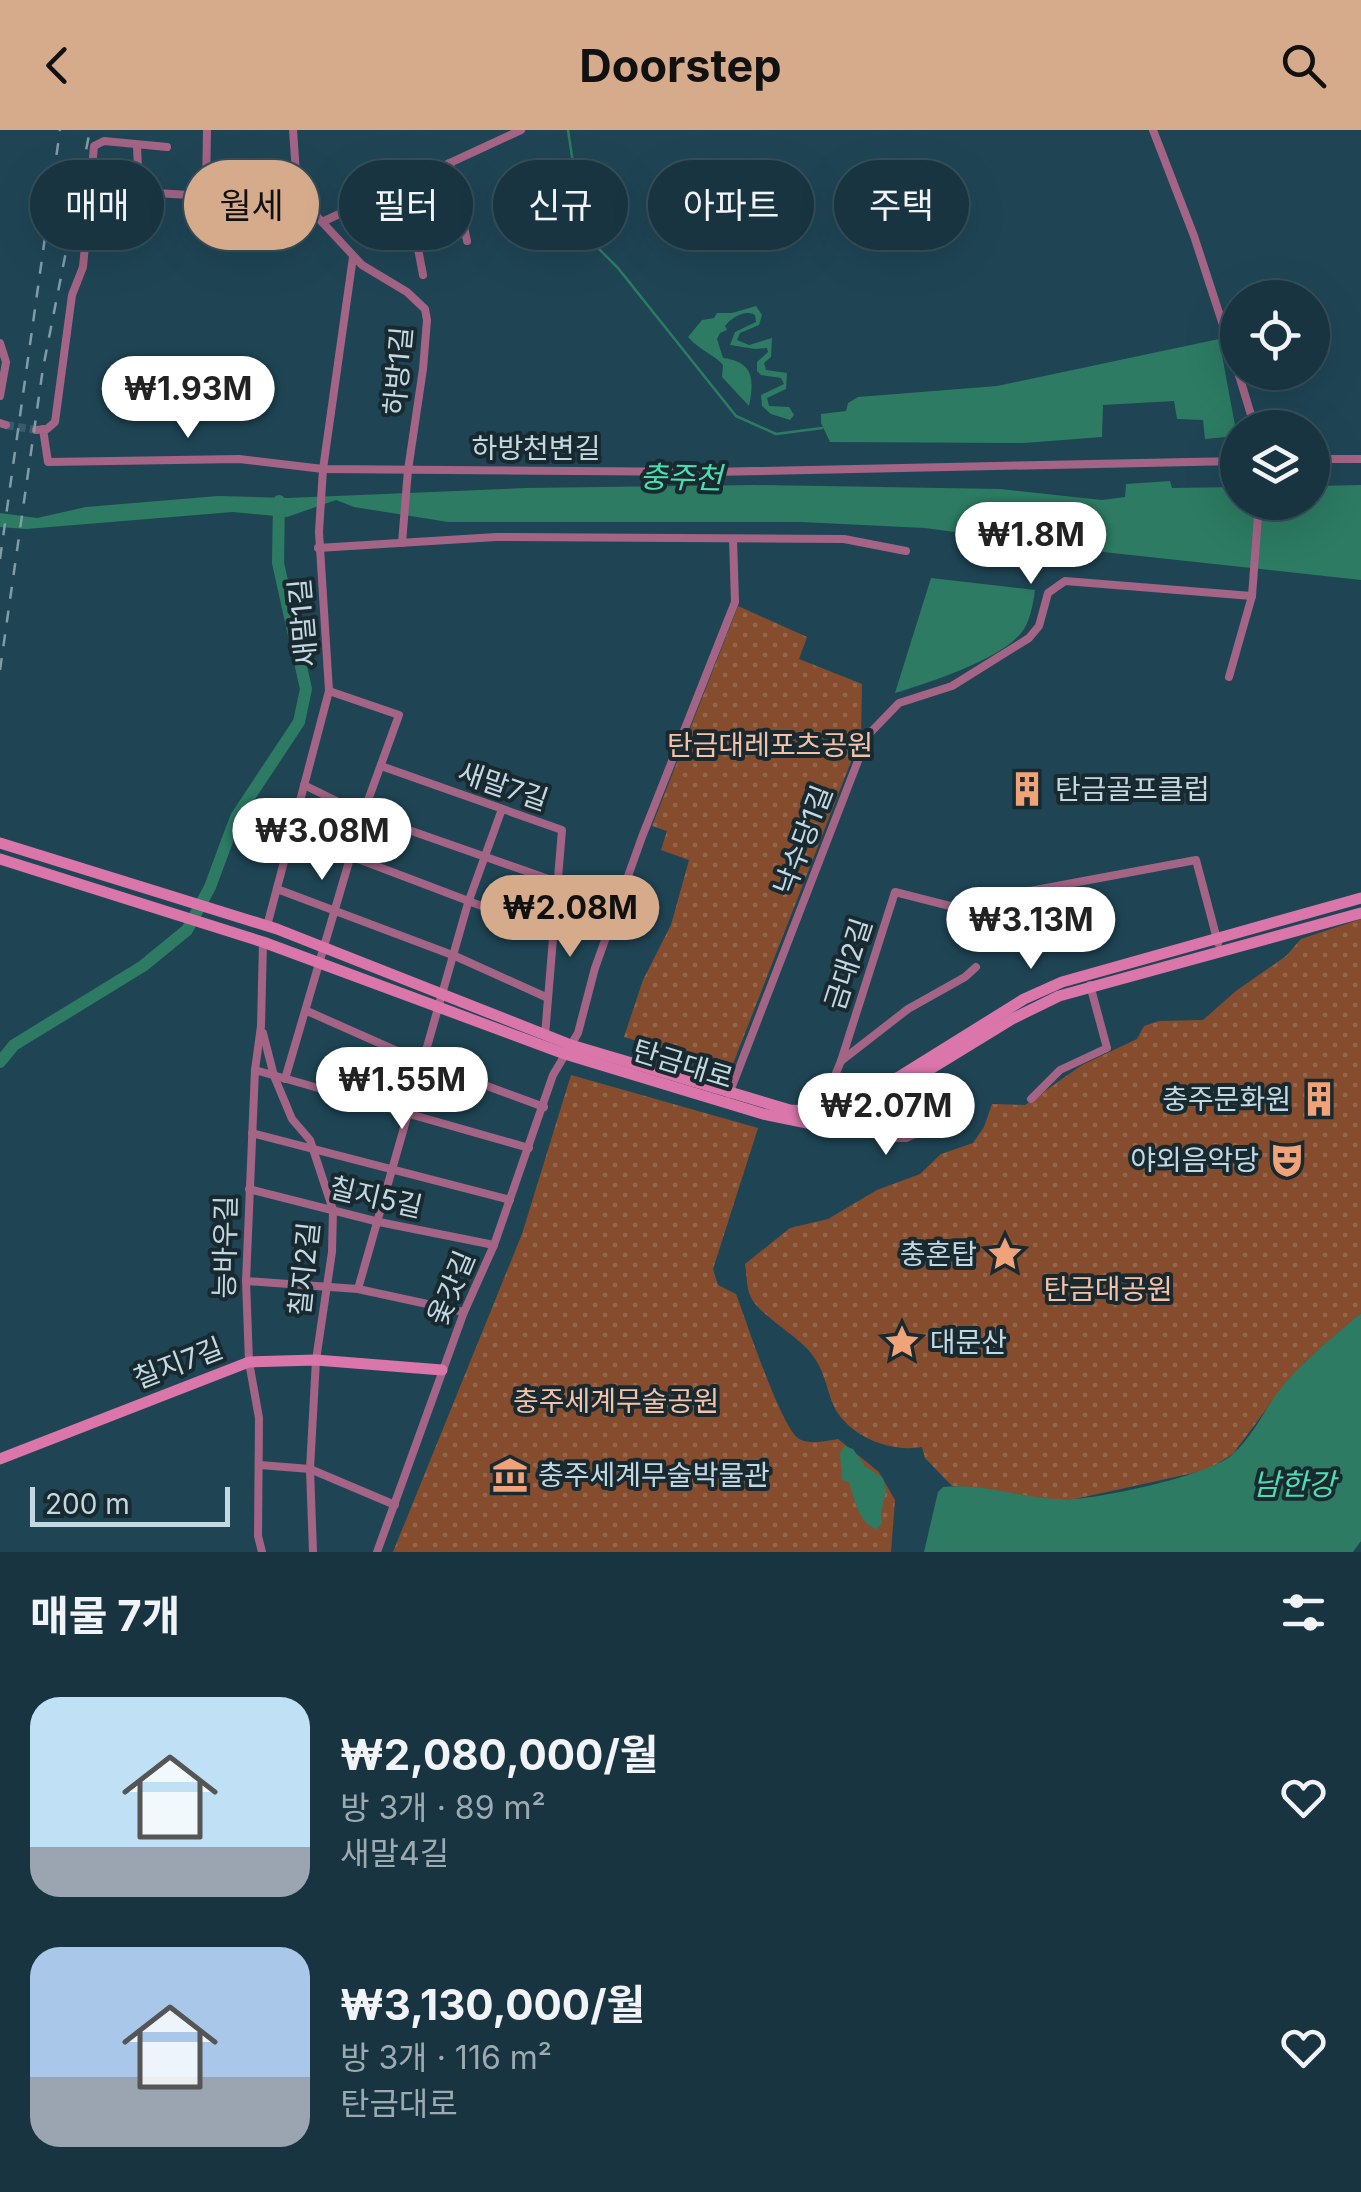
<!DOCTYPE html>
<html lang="ko">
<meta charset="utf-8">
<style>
:root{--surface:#173440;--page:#203c47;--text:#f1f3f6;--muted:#9eaab1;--line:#364f59;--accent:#d6ab8b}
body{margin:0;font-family:Inter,"Noto Sans KR",sans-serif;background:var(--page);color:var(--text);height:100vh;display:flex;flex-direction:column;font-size:38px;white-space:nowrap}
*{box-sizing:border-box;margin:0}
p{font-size:32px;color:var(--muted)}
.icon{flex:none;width:55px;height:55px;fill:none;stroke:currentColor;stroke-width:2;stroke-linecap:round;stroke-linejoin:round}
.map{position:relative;height:1422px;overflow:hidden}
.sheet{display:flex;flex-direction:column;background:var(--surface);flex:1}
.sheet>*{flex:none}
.banner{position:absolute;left:30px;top:30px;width:1302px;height:90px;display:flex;gap:20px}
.fabs{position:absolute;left:1220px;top:150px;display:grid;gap:20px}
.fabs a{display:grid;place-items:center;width:110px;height:110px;border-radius:50%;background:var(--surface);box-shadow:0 10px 40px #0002,0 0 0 2px var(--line);font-size:50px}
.scale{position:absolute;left:30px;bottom:25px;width:200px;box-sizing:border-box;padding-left:10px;border:5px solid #c4d8e2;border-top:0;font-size:28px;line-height:35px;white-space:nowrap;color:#c4d8e2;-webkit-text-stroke:8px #192930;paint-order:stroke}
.price{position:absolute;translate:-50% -85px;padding:0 22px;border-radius:35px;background:#fff;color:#222;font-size:32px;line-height:65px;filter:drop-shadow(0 2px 5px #0008)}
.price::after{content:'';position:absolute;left:50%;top:60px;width:30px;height:22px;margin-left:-15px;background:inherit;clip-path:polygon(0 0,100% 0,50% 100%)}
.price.active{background:var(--accent);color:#111}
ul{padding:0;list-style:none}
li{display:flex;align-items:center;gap:30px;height:250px;padding:0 30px}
li span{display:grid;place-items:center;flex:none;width:280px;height:200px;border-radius:30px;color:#555}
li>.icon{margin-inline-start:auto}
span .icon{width:120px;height:120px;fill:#fffc;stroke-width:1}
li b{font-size:42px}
h2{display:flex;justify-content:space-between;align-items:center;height:120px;padding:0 30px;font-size:42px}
.tag{padding:0 35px;border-radius:45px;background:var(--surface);box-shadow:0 10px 40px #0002,0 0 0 2px var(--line);font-size:35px;line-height:90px}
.tag.active{background:var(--accent);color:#111}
header{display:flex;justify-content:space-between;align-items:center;height:130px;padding:0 30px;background:var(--accent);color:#111;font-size:45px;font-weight:700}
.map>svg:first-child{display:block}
.park{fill:url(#park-dots)}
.water{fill:#2c7b62}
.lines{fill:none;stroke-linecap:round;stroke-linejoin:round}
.stream{stroke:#2c7b62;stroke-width:2.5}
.river{stroke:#2c7b62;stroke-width:12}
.street-tunnel{stroke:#385b6a;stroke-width:8;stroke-dasharray:8 4;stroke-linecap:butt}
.street{stroke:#a46485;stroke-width:8}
.secondary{stroke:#db76ab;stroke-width:11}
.rail{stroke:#819ca9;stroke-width:2.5;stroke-dasharray:12 12;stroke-linecap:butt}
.labels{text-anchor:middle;stroke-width:8;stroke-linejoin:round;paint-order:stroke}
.street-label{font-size:28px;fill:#c4d8e2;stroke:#192930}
.park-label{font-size:28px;fill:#f6c2a7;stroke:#192930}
.poi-label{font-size:28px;fill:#c4d8e2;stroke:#192930;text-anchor:start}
.water-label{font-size:30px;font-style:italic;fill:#4cdeb1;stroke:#192930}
</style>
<header><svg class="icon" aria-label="back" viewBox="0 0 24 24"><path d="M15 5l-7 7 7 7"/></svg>Doorstep<svg class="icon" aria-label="search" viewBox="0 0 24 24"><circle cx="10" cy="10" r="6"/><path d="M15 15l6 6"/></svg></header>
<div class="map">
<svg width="1361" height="1422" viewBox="0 0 1361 1422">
<defs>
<pattern id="park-dots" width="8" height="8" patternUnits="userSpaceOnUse" patternTransform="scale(2.5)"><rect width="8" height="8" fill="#854d2e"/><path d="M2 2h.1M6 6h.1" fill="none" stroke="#95664c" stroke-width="1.8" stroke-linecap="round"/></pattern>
</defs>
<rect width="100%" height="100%" fill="#1f4555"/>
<!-- park -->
<g class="park">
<polygon points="738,476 807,507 799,529 862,554 861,606 731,939 624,907 643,850 671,795 689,730 661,720 667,701 652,696"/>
<path d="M1361,789V1183L1305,1232L1279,1262L1233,1324L1207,1340L1075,1369L1051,1370L952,1356L925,1328L922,1317C889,1323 845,1305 832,1272C826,1255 823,1238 811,1223C797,1205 756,1183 750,1165C746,1156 747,1144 745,1134L790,1098L828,1089L877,1060L920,1044L941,1024L973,1013L984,997L992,974L1025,975L1082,935L1137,909L1144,896L1159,891L1203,890L1236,861L1286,826L1301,809Z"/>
<path d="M571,945L758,998L713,1139L718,1155L736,1164C746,1190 781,1298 799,1309C810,1315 826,1311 838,1309L879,1342L895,1370L891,1422H393L522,1104Z"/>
</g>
<!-- water -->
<g class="water">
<path d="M756,176L762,185L759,195L740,203L737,210L749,215L772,208L771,227L764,233L766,240L787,243L786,259L767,268L769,276L789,277L794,285L790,290L771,284L762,276L761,265L784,254L781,248L761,245L757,241V232L768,222L767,218L755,219L730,215L735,202L756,192L755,185C745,179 731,188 725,196L727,200L720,203L717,209L723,228C755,232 754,251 749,276L722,247L723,235C715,225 699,220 688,207L702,190L714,188L717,183H732Z"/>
<polygon points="1219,209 1237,306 1205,309 1203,290 1177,289 1174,271 1103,275 1102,307 1024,313 830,312 821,293 821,284 846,281 848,273 858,267 997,256"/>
<polygon points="1170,351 1172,358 1237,357 1238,372 1312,372 1313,356 1361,355 1361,450 1094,421 925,398 801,392 448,392 354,377 336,370 287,387 233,382 26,399 0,397 0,383 37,388 86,377 218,366 288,368 525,358 755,355 1000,359 1102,370 1125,367 1126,354"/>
<path d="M931,448L1035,460C1033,474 1031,487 1024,499C1006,528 928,553 895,563Z"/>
<path d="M1361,1183V1411L1353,1422H924L938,1362L943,1357C987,1352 1029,1372 1073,1369C1106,1367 1211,1345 1233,1324C1252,1307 1263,1283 1278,1262C1301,1232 1332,1208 1361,1183Z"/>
<path d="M844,1316L853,1319L865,1336L883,1348L886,1360L881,1383L882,1393L877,1399C859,1394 854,1369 849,1352L842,1350L840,1324Z"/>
</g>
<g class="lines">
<!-- stream -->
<polyline class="stream" points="568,0 576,53 571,68 586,106 618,138 736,286 776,304 822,298"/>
<!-- river -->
<polyline class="river" points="0,932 14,915 143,836 187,800 210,757 236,687 299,592 306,559 278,433 279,371"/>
<!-- street-tunnel -->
<polyline class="street-tunnel" points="6,295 36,300"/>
<!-- street -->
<g class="street">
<polyline points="293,0 298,72"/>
<polyline points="1153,0 1194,106 1238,241"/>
<polyline points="137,16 139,62 189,65 215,57 248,55 310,79 362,135 407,162 425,179 427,190 423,239 408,340 402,413"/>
<polyline points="450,33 467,111"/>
<polyline points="406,55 423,145"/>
<polyline points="206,59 207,0"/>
<polyline points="322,92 521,0"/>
<polyline points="0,213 6,232 0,266"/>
<polyline points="1238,242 1255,298"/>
<polyline points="0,293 6,295"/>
<polyline points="43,299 48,332 239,329 323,339 710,342 1238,331"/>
<polyline points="36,300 47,299 55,292 72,165 83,137 94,16 104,11 167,17"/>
<polyline points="1312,329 1361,329"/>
<polyline points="318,418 496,407 844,409 906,421"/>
<polyline points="1229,547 1252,466 1259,372"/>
<polyline points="381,636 562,700 545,905"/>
<polyline points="304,655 363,684 557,752"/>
<polyline points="350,726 553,803"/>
<polyline points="277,759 455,826 548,868"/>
<polyline points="267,796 329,561 319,402 323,339 353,127"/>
<polyline points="307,881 422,932 544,977"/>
<polyline points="263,903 274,946 292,989 310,1010 333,1080 332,1122 316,1230 310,1339 313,1422"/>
<polyline points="841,931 908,879 965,847 976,837"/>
<polyline points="255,940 529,1018"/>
<polyline points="285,949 363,684 399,585 329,561"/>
<polyline points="729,964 868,605 899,573 952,556 1029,508 1039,496 1048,463 1065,451 1252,466"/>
<polyline points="1031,969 1060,940 1107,918 1090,855"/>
<polyline points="866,978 882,1008 906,1008 932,996"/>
<polyline points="820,982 841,931 895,762 950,776 1196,730 1218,813"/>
<polyline points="252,1003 510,1070"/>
<polyline points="249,1059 379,1092 494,1115"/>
<polyline points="246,1151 358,1159 464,1182"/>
<polyline points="358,1159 468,773 502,679"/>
<polyline points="260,1335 310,1339 395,1375"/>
<polyline points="262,1422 258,1406 259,1288 249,1232 246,1151 255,940 261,896 263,812"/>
<polyline points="377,1422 464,1182 494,1115 553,945 578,903 595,838 642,707 735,472 733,409"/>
</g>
<!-- secondary -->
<g class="secondary">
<polyline points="0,713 277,799 571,915 790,980 820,982 851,972 902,945 1024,869 1062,852 1361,768"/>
<polyline points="0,729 263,812 565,924 763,984 807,993 836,990 870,976 1012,889 1059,866 1361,783"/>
<polyline points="0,1329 249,1232 316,1230 442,1240"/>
</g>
<!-- rail -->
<g class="rail">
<polyline points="0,429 60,0"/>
<polyline points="0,540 43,238 90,0"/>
</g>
</g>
<!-- icons -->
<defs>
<symbol id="building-bare" viewBox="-9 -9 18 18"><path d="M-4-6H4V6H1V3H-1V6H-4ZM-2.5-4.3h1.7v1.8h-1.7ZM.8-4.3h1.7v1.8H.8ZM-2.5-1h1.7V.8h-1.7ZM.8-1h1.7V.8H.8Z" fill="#f0a279" stroke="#192930" stroke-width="2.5" paint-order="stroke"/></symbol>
<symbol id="theatre-bare" viewBox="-9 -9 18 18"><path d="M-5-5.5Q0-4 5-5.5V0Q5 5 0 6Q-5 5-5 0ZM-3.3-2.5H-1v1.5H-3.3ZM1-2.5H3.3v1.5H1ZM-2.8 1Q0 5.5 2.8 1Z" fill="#f0a279" stroke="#192930" stroke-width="2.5" paint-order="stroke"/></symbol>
<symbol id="sight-bare" viewBox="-9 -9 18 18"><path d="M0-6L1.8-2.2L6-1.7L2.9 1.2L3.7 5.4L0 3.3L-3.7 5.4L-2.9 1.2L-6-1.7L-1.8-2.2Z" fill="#f0a279" stroke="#192930" stroke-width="2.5" paint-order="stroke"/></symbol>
<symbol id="museum-bare" viewBox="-9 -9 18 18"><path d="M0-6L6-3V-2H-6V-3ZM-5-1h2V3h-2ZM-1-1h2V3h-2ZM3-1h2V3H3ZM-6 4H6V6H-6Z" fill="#f0a279" stroke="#192930" stroke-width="2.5" paint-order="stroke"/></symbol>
</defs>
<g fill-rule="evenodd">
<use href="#building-bare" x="1002" y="634" width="50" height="50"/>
<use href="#building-bare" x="1294" y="944" width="50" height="50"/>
<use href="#theatre-bare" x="1262" y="1005" width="50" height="50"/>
<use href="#sight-bare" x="980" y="1099" width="50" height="50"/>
<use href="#sight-bare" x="877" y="1187" width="50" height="50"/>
<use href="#museum-bare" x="485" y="1320" width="50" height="50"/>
</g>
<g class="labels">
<!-- street labels -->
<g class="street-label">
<text transform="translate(398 241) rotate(-85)" y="10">하방1길</text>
<text x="536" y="328">하방천변길</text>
<text transform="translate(303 493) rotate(-95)" y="10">새말1길</text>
<text transform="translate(503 656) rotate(19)" y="10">새말7길</text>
<text transform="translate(803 710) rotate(-69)" y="10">낙수당1길</text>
<text transform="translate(848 834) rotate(-72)" y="10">금대2길</text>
<text transform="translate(683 934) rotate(17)" y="10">탄금대로</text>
<text transform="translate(376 1067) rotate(13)" y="10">칠지5길</text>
<text transform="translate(225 1117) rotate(-89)" y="10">능바우길</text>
<text transform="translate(304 1139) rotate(-84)" y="10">칠지2길</text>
<text transform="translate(451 1158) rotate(-67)" y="10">옻갓길</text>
<text transform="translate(178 1233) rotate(-21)" y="10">칠지7길</text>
</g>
<!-- park labels -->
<g class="park-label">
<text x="770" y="625">탄금대레포츠공원</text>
<text x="1108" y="1169">탄금대공원</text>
<text x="616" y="1281">충주세계무술공원</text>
</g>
<!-- poi labels -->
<g class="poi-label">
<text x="1055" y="669">탄금골프클럽</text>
<text x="1291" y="979" text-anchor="end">충주문화원</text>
<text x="1259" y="1040" text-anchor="end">야외음악당</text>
<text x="977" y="1134" text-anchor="end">충혼탑</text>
<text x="930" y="1222">대문산</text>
<text x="538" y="1355">충주세계무술박물관</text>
</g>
<!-- water labels -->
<g class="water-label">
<text transform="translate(681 348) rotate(1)" y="10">충주천</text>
<text x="1294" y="1365">남한강</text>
</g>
</g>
</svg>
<div class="fabs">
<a><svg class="icon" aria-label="locate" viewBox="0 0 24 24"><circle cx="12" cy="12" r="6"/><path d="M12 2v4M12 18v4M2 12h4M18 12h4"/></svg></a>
<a><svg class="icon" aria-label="layers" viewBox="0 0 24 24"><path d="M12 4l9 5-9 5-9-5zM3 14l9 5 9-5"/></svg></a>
</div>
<div class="scale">200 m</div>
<b class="price" style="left:188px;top:311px">₩1.93M</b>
<b class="price" style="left:1031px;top:457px">₩1.8M</b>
<b class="price" style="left:322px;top:753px">₩3.08M</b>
<b class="price active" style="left:570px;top:830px">₩2.08M</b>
<b class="price" style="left:1031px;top:842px">₩3.13M</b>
<b class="price" style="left:402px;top:1002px">₩1.55M</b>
<b class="price" style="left:886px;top:1028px">₩2.07M</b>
<div class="banner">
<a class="tag">매매</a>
<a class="tag active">월세</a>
<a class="tag">필터</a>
<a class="tag">신규</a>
<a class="tag">아파트</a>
<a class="tag">주택</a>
</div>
</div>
<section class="sheet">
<h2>매물 7개<svg class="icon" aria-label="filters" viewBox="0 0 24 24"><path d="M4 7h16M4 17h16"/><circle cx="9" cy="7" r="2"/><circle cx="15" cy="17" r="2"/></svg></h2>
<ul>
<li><span style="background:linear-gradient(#bfe0f5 75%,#9aa5b1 0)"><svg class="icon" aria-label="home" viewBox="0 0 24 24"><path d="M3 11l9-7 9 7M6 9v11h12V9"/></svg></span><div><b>₩2,080,000/월</b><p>방 3개 · 89 m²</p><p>새말4길</p></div><svg class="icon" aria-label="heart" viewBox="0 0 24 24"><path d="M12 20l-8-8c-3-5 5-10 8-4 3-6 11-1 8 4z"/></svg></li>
<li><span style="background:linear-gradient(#a9c7e8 65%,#9aa5b1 0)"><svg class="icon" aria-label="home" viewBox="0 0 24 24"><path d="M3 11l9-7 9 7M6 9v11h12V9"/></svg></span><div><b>₩3,130,000/월</b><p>방 3개 · 116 m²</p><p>탄금대로</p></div><svg class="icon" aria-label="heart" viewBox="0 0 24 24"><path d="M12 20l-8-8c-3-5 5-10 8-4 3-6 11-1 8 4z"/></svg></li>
</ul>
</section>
